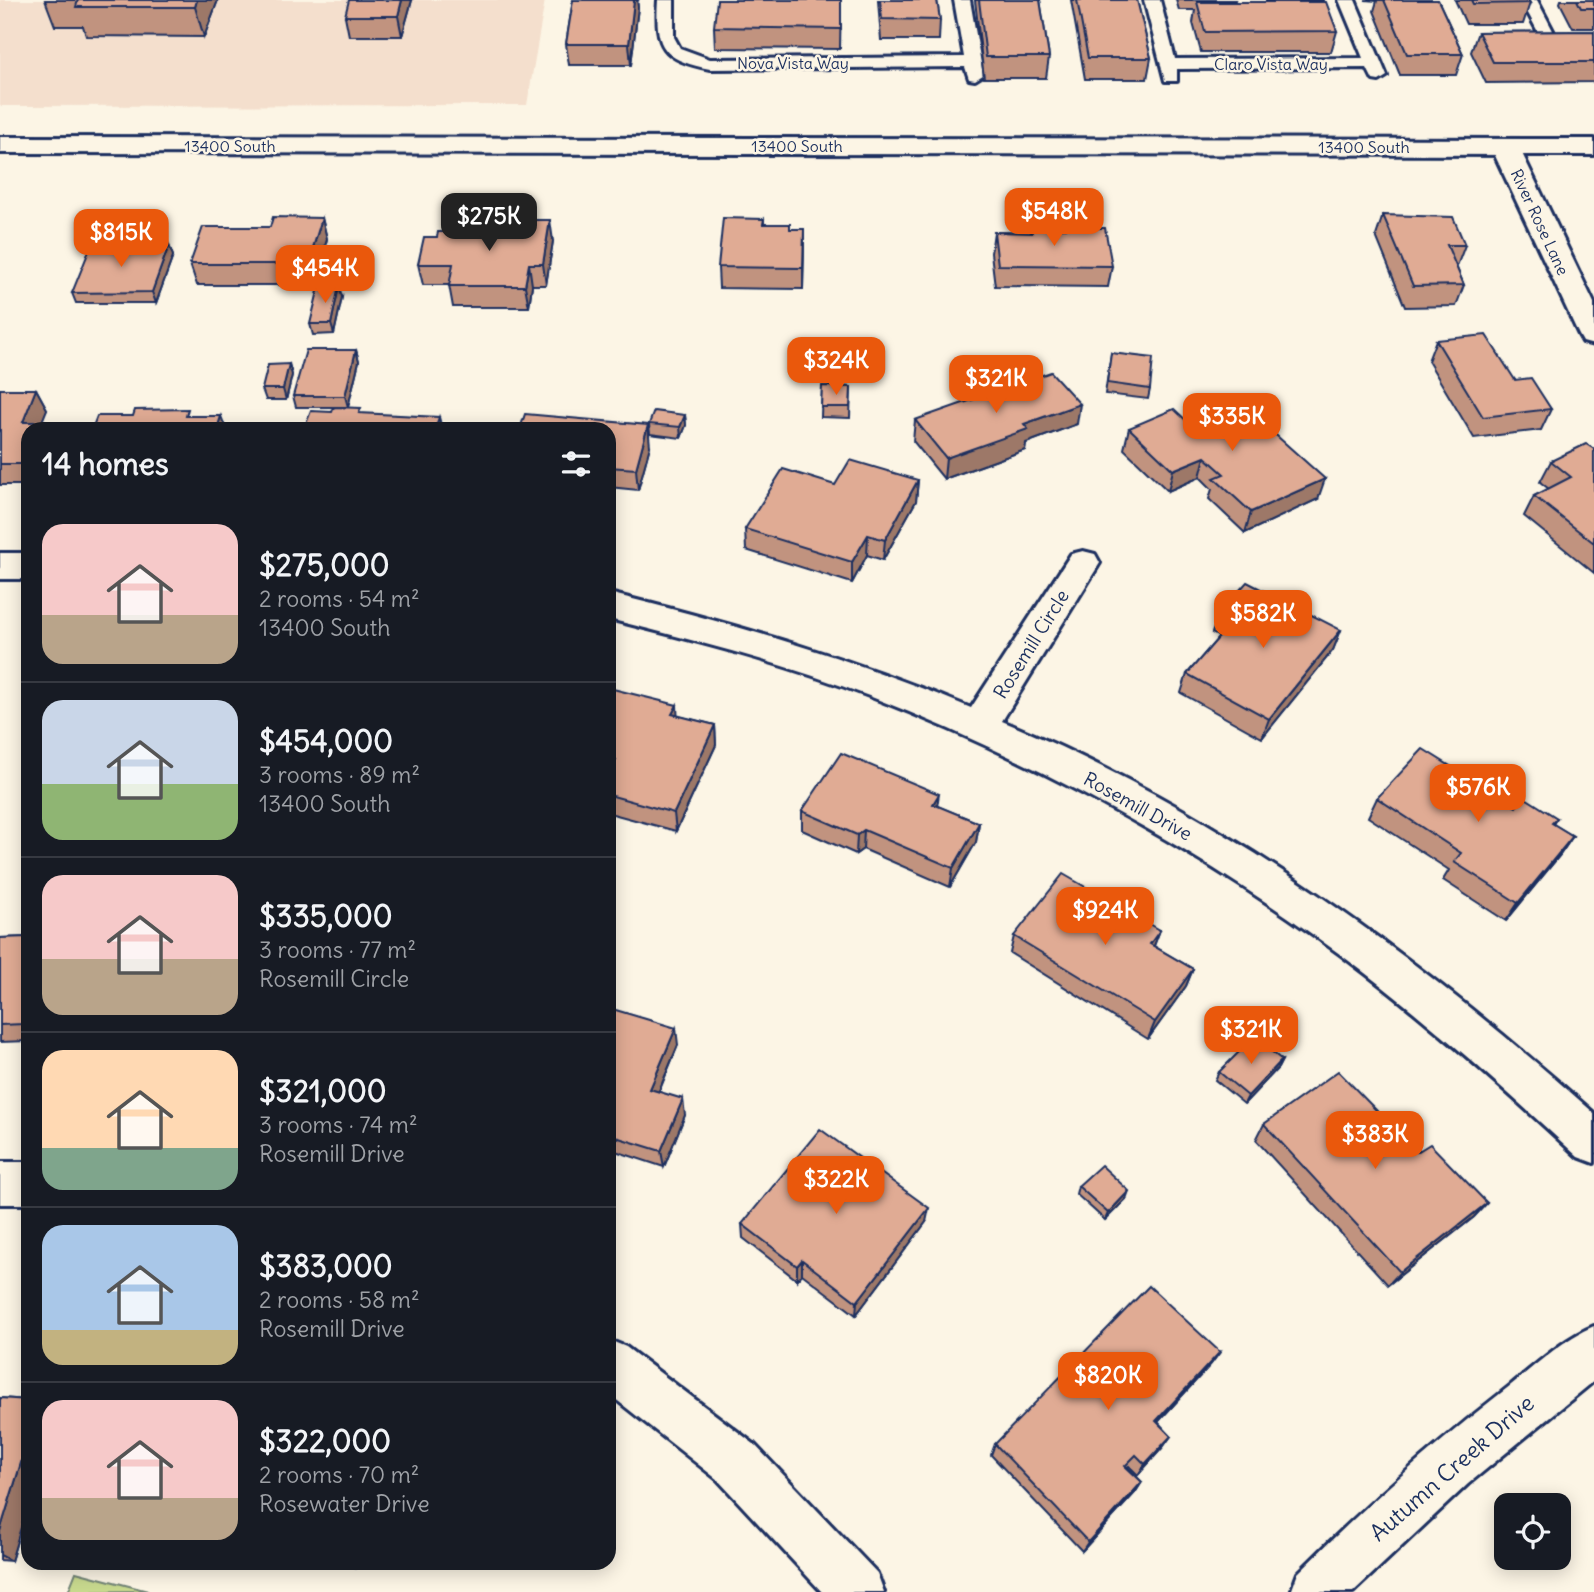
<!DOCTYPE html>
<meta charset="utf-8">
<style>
:root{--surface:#171b24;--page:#242831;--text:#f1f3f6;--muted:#9ea1a6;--line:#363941;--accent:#ea580c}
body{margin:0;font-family:Delius,sans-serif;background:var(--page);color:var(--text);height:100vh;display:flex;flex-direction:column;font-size:26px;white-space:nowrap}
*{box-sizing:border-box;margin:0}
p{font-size:23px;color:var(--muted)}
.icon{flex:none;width:38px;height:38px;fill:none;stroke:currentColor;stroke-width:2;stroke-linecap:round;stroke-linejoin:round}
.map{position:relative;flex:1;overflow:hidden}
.details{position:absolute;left:21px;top:422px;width:595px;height:1148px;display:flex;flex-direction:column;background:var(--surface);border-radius:21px;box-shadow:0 4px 18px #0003}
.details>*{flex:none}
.buttons{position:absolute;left:1494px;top:1493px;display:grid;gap:14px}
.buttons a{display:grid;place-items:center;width:77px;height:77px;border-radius:14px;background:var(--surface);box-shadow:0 4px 18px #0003;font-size:35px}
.price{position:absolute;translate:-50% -60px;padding:0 16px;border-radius:14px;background:var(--accent);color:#fff;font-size:23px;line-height:46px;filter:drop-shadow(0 2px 4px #0008)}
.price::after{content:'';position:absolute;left:50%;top:42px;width:21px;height:16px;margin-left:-10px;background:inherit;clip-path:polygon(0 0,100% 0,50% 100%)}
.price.active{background:#222;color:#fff}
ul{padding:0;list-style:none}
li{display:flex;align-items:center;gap:21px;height:175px;padding:0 21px}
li+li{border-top:2px solid var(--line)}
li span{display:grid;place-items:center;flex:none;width:196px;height:140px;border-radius:21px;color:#555}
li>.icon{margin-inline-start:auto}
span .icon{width:84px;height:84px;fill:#fffc;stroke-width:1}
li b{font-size:30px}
h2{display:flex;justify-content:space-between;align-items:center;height:84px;padding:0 21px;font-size:30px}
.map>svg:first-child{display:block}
.built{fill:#f4dfcd}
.green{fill:#c8d98e;stroke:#728476;stroke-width:2}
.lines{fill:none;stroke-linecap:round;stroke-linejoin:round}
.service-casing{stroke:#1b2f5e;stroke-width:6}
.minor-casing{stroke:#1b2f5e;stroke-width:6}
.secondary-casing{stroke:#1b2f5e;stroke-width:6}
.service{fill:#fcf5e5;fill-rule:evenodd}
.minor{fill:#fcf5e5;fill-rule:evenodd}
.secondary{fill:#fcf5e5;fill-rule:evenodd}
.wall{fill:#c1937f;stroke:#1b2f5e;stroke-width:2}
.shaded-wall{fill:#9d7868;stroke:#1b2f5e;stroke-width:2}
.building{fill:#e0ab94;stroke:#1b2f5e;stroke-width:2}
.labels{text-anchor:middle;stroke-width:5;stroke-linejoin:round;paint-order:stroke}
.far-street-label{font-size:16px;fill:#1b2f5e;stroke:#fcf5e5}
.street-label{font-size:19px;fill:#1b2f5e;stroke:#fcf5e5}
.near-street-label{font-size:23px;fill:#1b2f5e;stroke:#fcf5e5}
</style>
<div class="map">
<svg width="1594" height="1592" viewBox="0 0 1594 1592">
<rect width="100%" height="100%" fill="#fcf5e5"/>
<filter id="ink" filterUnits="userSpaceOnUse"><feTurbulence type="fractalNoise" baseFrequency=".0143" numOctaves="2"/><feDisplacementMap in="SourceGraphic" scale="14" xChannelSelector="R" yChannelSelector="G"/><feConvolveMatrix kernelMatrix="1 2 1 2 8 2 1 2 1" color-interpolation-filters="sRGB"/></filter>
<g filter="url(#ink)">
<!-- built -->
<polygon class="built" points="0,0 545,0 527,105 0,106"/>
<!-- green -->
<polygon class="green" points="76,1572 148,1591 68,1592"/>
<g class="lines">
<defs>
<g id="service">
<path d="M658,0H674V37L680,48L710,59L964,57L954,0H970L983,75L975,80L969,79L965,67L710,69C662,59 655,48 658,0Z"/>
<polygon points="1144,0 1160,0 1175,59 1363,58 1339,0 1355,0 1387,76 1379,81 1373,80 1367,68 1177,69 1177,81 1165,81"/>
<polygon points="1521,0 1537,0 1559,42 1557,45 1545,45"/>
</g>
<g id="minor">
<polygon points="1505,139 1515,141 1519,147 1594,303 1594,345 1583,342 1579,335 1491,147 1495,141"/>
<path d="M1083,551L1095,554L1100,563L1002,721C1222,812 1417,956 1594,1113V1163L1578,1157C1509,1093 1439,1030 1365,973C1215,858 1044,764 869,696C784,663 697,641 609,619V593C735,624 851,658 971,708L1071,554Z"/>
<rect x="0" y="553" width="28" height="26"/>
<rect x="0" y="1162" width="28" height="42"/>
<path d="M1594,1326V1381L1468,1484L1353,1592H1291L1298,1573C1365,1506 1436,1443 1511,1385C1537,1364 1563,1339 1594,1326Z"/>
<polygon points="609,1340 626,1347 754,1444 877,1573 884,1592 822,1592 718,1480 609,1394"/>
</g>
<polygon id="secondary" points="0,137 1594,139 1594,155 0,153"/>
</defs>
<!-- service casing -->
<use href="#service" class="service-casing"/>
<!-- minor casing -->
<use href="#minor" class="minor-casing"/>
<!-- secondary casing -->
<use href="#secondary" class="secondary-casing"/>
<!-- service -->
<use href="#service" class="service"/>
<!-- minor -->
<use href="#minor" class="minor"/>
<!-- secondary -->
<use href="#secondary" class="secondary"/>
</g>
<!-- wall -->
<g class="wall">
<polygon points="45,0 218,0 204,37 86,36 83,26 55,26"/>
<polygon points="412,0 402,36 349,36 345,16"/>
<polygon points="573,0 639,0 637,1 638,7 631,65 569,65 566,44"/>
<polygon points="841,0 840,49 715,48 714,27"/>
<polygon points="878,0 937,0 940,20 939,40 881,40"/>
<polygon points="975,0 1040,0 1049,57 1046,78 984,78"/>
<polygon points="1071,0 1137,0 1151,58 1147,79 1085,79"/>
<polygon points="1176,0 1235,0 1234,2 1266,2 1266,0 1323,0 1322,2 1337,31 1331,52 1201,52 1193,23 1195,10 1179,10"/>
<polygon points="1365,0 1438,0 1463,54 1456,75 1400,75 1374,11 1377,1"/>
<polygon points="1455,0 1528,0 1530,3 1523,24 1466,24"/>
<polygon points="1561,0 1594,0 1594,28 1573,28 1560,3"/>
<polygon points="1594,31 1594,82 1486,83 1471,52 1478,32"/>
<polygon points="1383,215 1465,245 1457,266 1456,266 1464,285 1456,306 1405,307 1376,236"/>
<polygon points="322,218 327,239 314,285 197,285 190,264 270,227"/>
<polygon points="764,219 764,224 790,229 804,229 803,289 719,288 718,267"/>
<polygon points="503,225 553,241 546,285 532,285 529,307 453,307 449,285 423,285 418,264 437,237 472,232"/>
<polygon points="1031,228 1112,266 1108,287 995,286 991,253 994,232 1031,233"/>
<polygon points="169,245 173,256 156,303 76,303 72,293"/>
<polygon points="342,297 334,334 313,335 310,324"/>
<polygon points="1436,340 1515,380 1551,409 1541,430 1474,438 1428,361"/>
<polygon points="356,350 359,361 348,407 296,407 293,396"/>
<polygon points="1111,353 1150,389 1148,399 1105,394"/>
<polygon points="289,364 292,375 286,400 266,400 262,389"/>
<polygon points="822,386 851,387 850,418 821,417"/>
<polygon points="0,389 36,389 47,409 28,429 28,485 0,485"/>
<polygon points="685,415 686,425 681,438 650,434 649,424"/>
<polygon points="915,420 1077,424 1026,443 1025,450 944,479 913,441"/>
<polygon points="1190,424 1318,499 1245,533 1209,499 1212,489 1200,477 1168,491 1124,449 1129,428"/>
<polygon points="609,429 650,446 638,490 609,487"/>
<polygon points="1594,449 1594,573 1524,516 1534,496 1549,489 1540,482 1551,461"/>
<polygon points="918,480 916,501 883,560 867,555 852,583 746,550 745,529 835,485"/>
<polygon points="1219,613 1341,630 1333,650 1262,738 1181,693 1187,674 1219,637 1212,633"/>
<polygon points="609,688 678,716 715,725 716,745 676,831 609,813"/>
<polygon points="1377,798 1516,807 1557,818 1553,824 1573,836 1560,855 1506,921 1443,880 1449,870 1368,817"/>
<polygon points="937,806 979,823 976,842 950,887 863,849 856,854 802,830 802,811"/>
<polygon points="1160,930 1154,946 1193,969 1186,986 1148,1039 1010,953 1014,936"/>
<polygon points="28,937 28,1041 0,1042 0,938"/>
<polygon points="609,1008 678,1045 659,1092 685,1115 664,1167 609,1149"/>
<polygon points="1282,1060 1278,1068 1244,1104 1215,1080 1219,1072"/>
<polygon points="1264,1124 1417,1152 1487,1203 1474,1217 1388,1285 1256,1140"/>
<polygon points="1078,1186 1126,1199 1105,1220 1076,1194"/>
<polygon points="926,1222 856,1315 802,1274 797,1280 743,1238 742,1224"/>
<polygon points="1220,1352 1211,1364 1158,1422 1171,1436 1163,1447 1138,1475 1129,1466 1127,1467 1142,1482 1135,1493 1082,1551 991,1455 995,1444"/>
<polygon points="0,1398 28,1400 28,1504 11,1561 0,1560"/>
<polygon points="342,1563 358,1563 355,1568"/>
</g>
<!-- shaded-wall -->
<g class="shaded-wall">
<polygon points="197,0 218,0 204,37 195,7"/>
<polygon points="402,0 412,0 402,36 398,16"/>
<polygon points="634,0 637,0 638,7 631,65 629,44"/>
<polygon points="322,218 327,239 314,285 308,264"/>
<polygon points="550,220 553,241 546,285 543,264"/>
<polygon points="804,229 804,250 803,289 803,268"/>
<polygon points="169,245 173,256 156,303 152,292"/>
<polygon points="529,264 532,285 529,307 525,286"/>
<polygon points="339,286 342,297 334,334 331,324"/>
<polygon points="356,350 359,361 348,407 345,396"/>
<polygon points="289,364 292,375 286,400 283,389"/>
<polygon points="36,389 47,409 39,429 23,422"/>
<polygon points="1080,404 1077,424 1026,443 1025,450 944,479 946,458 1024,424"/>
<polygon points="685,415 686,425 681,438 680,427"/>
<polygon points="221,416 226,429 217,429"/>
<polygon points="439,417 442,429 435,429"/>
<polygon points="46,422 49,429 44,429"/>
<polygon points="648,425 650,446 638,490 636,469"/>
<polygon points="1205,457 1200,477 1168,491 1173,470"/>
<polygon points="1325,479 1318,499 1245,533 1251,512"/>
<polygon points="918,480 916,501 883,560 885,540"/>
<polygon points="868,535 867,555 852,583 852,562"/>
<polygon points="1341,630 1333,650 1262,738 1269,719"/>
<polygon points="677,705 678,725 672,714"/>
<polygon points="715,725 716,745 676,831 674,813"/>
<polygon points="939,794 936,813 933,804"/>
<polygon points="979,823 976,842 950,887 953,868"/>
<polygon points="864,830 863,849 856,854 857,835"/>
<polygon points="1573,836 1560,855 1506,921 1518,903"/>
<polygon points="1160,930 1153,948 1150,944"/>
<polygon points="1193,969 1186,986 1148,1039 1155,1022"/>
<polygon points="28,1009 28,1029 24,1024"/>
<polygon points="676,1028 678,1045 653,1105 650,1089"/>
<polygon points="1282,1060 1278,1068 1244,1104 1248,1096"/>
<polygon points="683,1099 685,1115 664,1167 661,1151"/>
<polygon points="1129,1191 1126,1199 1105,1220 1108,1213"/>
<polygon points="1487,1203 1474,1217 1388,1285 1400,1272"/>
<polygon points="929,1208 926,1222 856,1315 857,1302"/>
<polygon points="802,1260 802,1274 797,1280 797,1266"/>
<polygon points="1220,1352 1211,1364 1149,1432 1156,1421"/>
<polygon points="1171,1436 1163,1447 1138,1475 1145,1464"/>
<polygon points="28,1440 28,1504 11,1561 0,1555 0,1531"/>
<polygon points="1142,1482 1135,1493 1082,1551 1088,1542"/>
<polygon points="349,1563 358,1563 355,1568"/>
</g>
<!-- building -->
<g class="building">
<polygon points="78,0 197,0 195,7 76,7"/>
<polygon points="349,0 402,0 398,16 345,16"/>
<polygon points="573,0 634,0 629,44 566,44"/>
<polygon points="717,0 841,0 841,29 714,27"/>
<polygon points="880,0 937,0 940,20 882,19"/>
<polygon points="979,0 1040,0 1049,57 986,57"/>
<polygon points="1077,0 1137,0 1151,58 1088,58"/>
<polygon points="1384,0 1438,0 1463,54 1407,54"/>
<polygon points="1471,0 1528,0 1530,3 1473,4"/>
<polygon points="1577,0 1594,0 1594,8 1581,8"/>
<polygon points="1197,2 1326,2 1337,31 1205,32"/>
<polygon points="1594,31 1594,62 1493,62 1478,32"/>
<polygon points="1383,215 1453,217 1465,245 1447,245 1464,285 1413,286"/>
<polygon points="273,217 322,218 308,264 190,264 203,227 270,227"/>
<polygon points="723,218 764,219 763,224 790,224 790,229 804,229 803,268 718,267"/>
<polygon points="503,220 550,220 543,264 529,264 525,286 449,286 453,264 418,264 424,237 437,237 438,232 472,232 474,225 503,225"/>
<polygon points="1031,228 1105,228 1112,266 998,265 994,232 1032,233"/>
<polygon points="169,245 152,292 72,293 91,246"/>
<polygon points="339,286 331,324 310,324 319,287"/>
<polygon points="1486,335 1515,380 1531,378 1551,409 1483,417 1436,340"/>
<polygon points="306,350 356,350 345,396 293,396"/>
<polygon points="1111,353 1153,358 1150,389 1107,383"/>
<polygon points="289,364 283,389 262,389 268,365"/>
<polygon points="1051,372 1080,404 1024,424 1028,429 946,458 915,420"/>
<polygon points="822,386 851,387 850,407 821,407"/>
<polygon points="0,389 36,389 23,422 46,422 44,429 28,429 28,464 0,464"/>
<polygon points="1240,403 1325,479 1251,512 1214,478 1224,474 1205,457 1173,470 1129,428 1174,409 1190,424"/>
<polygon points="334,407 361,408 359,413 439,417 435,429 304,429 311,411 332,412"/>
<polygon points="188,409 186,416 221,416 217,429 92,429 97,416 133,416 135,410"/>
<polygon points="654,411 685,415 680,427 649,424"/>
<polygon points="525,414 648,425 636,469 609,467 609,429 520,429"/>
<polygon points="1586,444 1594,449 1594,543 1534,496 1571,477 1551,461"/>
<polygon points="850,460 918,480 885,540 868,535 852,562 745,529 783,469 835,485"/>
<polygon points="1247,582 1341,630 1269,719 1187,674 1233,621 1219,613"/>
<polygon points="609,688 677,705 672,714 715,725 674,813 609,795 609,774 616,760 609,758"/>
<polygon points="1423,749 1516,807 1524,797 1557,818 1552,823 1573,836 1518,903 1454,862 1461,853 1377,798"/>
<polygon points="841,753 939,794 933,804 979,823 953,868 864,830 857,835 802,811"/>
<polygon points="1063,874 1160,930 1150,944 1193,969 1155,1022 1014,936"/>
<polygon points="28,937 28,1009 24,1024 0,1025 0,938"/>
<polygon points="609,1008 676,1028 650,1089 683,1099 661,1151 609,1135"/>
<polygon points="1254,1037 1282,1060 1248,1096 1219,1072"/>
<polygon points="1338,1071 1417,1152 1430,1144 1487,1203 1400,1272 1264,1124"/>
<polygon points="820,1129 929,1208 857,1302 802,1260 797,1266 742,1224"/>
<polygon points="1101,1165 1129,1191 1108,1213 1078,1186"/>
<polygon points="1149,1286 1220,1352 1156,1421 1171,1436 1145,1464 1136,1455 1125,1466 1142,1482 1088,1542 995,1444"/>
<polygon points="0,1398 28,1400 28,1440 0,1531"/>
</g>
</g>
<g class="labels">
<!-- far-street labels -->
<g class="far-street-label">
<text x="793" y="69">Nova Vista Way</text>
<text x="1271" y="70">Claro Vista Way</text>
<text x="230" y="152">13400 South</text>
<text x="797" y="152">13400 South</text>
<text x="1364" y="153">13400 South</text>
<text transform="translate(1540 222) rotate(65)" y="6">River Rose Lane</text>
</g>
<!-- street labels -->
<g class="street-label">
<text transform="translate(1031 644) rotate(-58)" y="7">Rosemill Circle</text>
<text transform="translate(1138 806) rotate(29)" y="7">Rosemill Drive</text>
</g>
<!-- near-street labels -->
<g class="near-street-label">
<text transform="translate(1452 1468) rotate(-41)" y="8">Autumn Creek Drive</text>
</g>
</g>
</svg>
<div class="buttons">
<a><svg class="icon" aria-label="locate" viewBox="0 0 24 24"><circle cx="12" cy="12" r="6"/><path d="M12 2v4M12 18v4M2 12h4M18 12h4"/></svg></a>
</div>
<b class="price" style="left:1054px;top:248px">$548K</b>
<b class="price active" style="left:489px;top:253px">$275K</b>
<b class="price" style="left:121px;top:269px">$815K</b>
<b class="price" style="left:325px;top:305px">$454K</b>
<b class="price" style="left:836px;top:397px">$324K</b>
<b class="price" style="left:996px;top:415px">$321K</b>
<b class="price" style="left:1232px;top:453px">$335K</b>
<b class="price" style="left:1263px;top:650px">$582K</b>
<b class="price" style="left:1478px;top:824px">$576K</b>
<b class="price" style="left:1105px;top:947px">$924K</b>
<b class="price" style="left:1251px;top:1066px">$321K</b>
<b class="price" style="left:1375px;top:1171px">$383K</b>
<b class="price" style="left:836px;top:1216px">$322K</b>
<b class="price" style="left:1108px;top:1412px">$820K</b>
<section class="details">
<h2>14 homes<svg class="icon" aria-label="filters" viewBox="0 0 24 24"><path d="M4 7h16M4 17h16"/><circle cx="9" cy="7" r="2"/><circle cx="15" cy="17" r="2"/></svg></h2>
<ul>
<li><span style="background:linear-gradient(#f6c9c9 65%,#b9a48a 0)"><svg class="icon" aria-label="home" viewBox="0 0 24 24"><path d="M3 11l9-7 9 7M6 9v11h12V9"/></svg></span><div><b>$275,000</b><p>2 rooms · 54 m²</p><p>13400 South</p></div></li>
<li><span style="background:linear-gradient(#c9d6e8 60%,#8fb573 0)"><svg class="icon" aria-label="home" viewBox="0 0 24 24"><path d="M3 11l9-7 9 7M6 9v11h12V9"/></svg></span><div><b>$454,000</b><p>3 rooms · 89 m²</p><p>13400 South</p></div></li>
<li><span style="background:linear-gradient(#f6c9c9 60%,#b9a48a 0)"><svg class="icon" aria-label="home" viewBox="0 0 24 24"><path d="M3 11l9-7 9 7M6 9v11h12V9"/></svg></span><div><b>$335,000</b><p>3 rooms · 77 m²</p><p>Rosemill Circle</p></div></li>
<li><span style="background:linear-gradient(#ffd9b3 70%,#7fa58c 0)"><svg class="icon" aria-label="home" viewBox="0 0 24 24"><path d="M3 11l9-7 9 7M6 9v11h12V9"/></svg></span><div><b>$321,000</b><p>3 rooms · 74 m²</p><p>Rosemill Drive</p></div></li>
<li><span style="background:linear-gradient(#a9c7e8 75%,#c2b280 0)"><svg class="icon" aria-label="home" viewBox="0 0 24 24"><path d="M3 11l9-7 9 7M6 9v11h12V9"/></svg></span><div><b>$383,000</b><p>2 rooms · 58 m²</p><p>Rosemill Drive</p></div></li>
<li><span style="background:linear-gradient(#f6c9c9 70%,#b9a48a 0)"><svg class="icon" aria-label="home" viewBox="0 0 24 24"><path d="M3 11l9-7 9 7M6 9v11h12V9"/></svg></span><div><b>$322,000</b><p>2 rooms · 70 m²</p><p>Rosewater Drive</p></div></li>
</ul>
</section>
</div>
